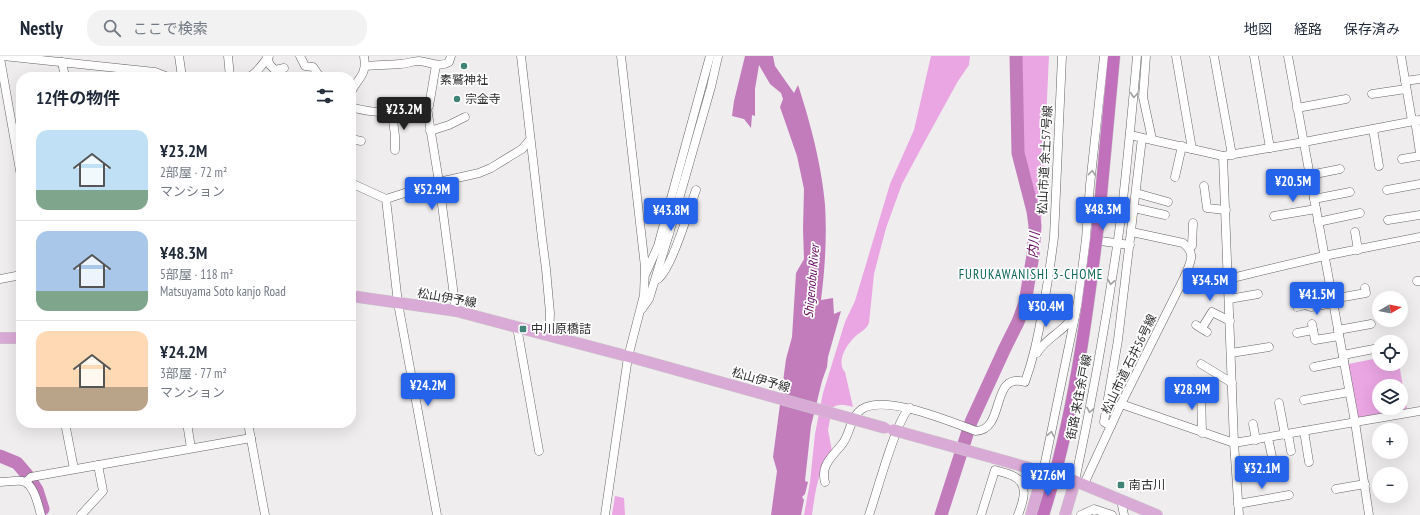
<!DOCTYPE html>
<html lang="ja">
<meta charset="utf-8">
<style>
:root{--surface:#fff;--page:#f2f2f3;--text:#1f2937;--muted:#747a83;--line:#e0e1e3;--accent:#2563eb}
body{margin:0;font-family:"PT Sans Narrow","Noto Sans JP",sans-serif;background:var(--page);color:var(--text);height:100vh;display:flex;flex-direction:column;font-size:15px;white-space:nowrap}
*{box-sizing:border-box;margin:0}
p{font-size:13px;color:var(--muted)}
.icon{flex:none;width:22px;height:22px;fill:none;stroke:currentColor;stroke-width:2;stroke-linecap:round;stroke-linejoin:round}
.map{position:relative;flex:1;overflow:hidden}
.side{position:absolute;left:16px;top:16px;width:340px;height:356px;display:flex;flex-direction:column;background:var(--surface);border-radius:16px;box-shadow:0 4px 16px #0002}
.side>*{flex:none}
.needle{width:26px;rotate:80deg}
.buttons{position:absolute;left:1372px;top:235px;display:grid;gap:8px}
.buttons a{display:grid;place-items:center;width:36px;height:36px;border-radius:50%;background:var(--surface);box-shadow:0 4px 16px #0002;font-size:20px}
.price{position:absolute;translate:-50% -34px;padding:0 9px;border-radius:4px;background:var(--accent);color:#fff;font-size:13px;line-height:26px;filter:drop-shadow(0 1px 2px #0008)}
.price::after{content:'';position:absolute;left:50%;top:24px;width:12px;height:9px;margin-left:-6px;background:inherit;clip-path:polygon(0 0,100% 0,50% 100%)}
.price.active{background:#222;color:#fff}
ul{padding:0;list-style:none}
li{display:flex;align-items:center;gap:12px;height:100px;padding:0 20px}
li+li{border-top:1px solid var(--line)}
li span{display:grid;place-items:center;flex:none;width:112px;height:80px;border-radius:12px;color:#555}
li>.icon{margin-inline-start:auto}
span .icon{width:48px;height:48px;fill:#fffc;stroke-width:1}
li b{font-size:17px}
h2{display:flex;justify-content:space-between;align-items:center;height:48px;padding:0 20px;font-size:17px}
header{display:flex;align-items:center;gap:24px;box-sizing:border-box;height:56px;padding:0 20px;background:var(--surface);border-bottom:1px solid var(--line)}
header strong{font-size:19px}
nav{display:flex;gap:22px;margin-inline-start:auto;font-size:14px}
.search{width:280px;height:36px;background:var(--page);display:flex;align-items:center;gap:10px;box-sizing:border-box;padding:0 14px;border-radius:16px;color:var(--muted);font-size:15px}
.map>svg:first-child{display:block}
.green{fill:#eaa5e3;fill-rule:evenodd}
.water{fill:#c27cbc}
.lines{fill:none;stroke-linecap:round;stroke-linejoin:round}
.river{stroke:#c27cbc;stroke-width:13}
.minor-casing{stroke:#676466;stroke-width:9}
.major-casing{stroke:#c9c8c9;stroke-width:12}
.highway-casing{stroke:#c9c8c9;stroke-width:13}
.minor{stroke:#fff;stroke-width:8}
.major{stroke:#daaad6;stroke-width:11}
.highway{stroke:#c171bb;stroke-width:12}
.major-bridge-casing{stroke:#c9c8c9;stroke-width:12;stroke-linecap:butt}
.highway-bridge-casing{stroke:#c9c8c9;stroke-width:13;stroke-linecap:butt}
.major-bridge{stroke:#daaad6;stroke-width:11}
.highway-bridge{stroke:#c171bb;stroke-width:12}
.oneway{stroke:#a1a0a1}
.poi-dot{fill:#408377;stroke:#fff;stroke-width:1.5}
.labels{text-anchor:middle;stroke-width:3.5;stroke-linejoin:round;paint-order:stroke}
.poi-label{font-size:12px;fill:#2e2d2e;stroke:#fff;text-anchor:start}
.street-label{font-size:12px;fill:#2e2d2e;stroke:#fff}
.water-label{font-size:13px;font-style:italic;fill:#61085e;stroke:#fff}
.neighbourhood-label{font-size:13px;letter-spacing:1px;fill:#0c6659;stroke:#fff}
</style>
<header>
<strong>Nestly</strong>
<div class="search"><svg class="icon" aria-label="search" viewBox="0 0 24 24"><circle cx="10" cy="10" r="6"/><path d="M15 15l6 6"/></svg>ここで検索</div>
<nav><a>地図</a><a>経路</a><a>保存済み</a></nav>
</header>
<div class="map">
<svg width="1420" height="459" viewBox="0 0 1420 459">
<rect width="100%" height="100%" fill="#f0edef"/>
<!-- green -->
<g class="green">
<path d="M931,0H970L969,9L958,25L925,85L902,128L886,172L874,218L869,267C866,273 864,274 858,278C848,286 835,305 845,316L853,351C845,349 839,347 832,352L828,374L832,395C818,412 815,438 812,459H804L810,426L815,378L823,337L845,266L855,245L890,128L914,74Z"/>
<polygon points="1020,0 1049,0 1041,170 1027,113 1020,96"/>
<path d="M1379,302V308H1399L1407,353L1357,362L1348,308ZM1379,330H1401V352H1379Z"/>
<polygon points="615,440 624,442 625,459 612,459"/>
</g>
<!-- water -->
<path class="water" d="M745,0H773L775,10L794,37L798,29C810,65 822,111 825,149C827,181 825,212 821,244L833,242L834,258L841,255L828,301L827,311L822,325L811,370L805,425L808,426L805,438L802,441L804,444L801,459H771L777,415L773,401L786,303L792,281L796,217L804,203L803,173L804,133L797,100L780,51L783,43L781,37L770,28L759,9L755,33V60L752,59L751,72L744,63L732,60L734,45Z"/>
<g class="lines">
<!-- river -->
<g class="river">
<polyline points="0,400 17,407 29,421"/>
<polyline points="30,423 37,434 43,453"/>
<polyline points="941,459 971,366 1005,292 1018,266 1025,247 1033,199 1035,170 1033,155 1018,97 1016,0"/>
</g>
<defs>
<g id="minor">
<polyline points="3,0 155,16 168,21"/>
<polyline points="179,0 182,21"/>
<polyline points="228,0 230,21"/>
<polyline points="300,0 305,10 313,11 320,21"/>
<polyline points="521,0 542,182 546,213 550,257 549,279"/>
<polyline points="1146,0 1143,41 1152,83"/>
<polyline points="1176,0 1192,93"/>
<polyline points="1214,0 1232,99"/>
<polyline points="1254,0 1270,92"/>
<polyline points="1288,0 1355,366 1369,459"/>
<polyline points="1401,0 1412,65"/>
<polyline points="0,2 21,120"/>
<polyline points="267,2 270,9 275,14 284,12"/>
<polyline points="62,6 65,21"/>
<path d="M365,10C377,9 389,9 400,8C407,8 412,5 419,5C430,6 439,12 449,6L451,0"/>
<polyline points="124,13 125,21"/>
<path d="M248,21C257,18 263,7 269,0"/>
<polyline points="1405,25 1420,23"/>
<path d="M351,36C359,20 367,20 364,0"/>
<polyline points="1372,38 1406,33"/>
<path d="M351,51C364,55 378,57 392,56C404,55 415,50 427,52L429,50L436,9"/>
<polyline points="427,52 439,126 456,255"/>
<polyline points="1297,52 1346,43"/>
<polyline points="392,56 395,80 395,94"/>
<polyline points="1415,64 1420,97"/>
<polyline points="1373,73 1379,110"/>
<polyline points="430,75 449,69 465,61"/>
<polyline points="1130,79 1223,100 1304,86 1420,64"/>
<polyline points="351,83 361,85"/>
<polyline points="1223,100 1234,387 1239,459"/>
<polyline points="1402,103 1420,100"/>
<polyline points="1310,119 1340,113"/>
<polyline points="1175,121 1182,90"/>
<polyline points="351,127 386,143 398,247 437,459"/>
<polyline points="1204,130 1207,152 1226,154"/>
<polyline points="1292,134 1311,130"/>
<polyline points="1387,134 1420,128"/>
<polyline points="1136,137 1168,146"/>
<polyline points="386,143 439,126 479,117 491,112 522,93 530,84"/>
<polyline points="1314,143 1350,136"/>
<polyline points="1134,152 1165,159"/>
<polyline points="1274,160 1316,153"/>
<polyline points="1388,164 1420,159"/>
<polyline points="1318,166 1360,157"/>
<path d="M1132,176L1183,187C1197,198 1190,206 1185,220"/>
<polyline points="1355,176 1358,194"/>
<polyline points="1093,184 1130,189"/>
<polyline points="1189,192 1192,190 1193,167"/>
<polyline points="646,217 658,190 710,0"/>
<polyline points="0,223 21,219"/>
<path d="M658,223C672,212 689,153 696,134"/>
<polyline points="1417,225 1420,225"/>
<polyline points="1229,243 1258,238"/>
<polyline points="1332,243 1366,237 1365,232"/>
<polyline points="1297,251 1305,249 1311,251 1333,247"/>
<polyline points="642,253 649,243 669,178 711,31 718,0"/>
<polyline points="1312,268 1315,284 1339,280"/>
<polyline points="1196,269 1207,276"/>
<polyline points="517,271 539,395"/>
<polyline points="1202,272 1212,256 1230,265"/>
<polyline points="1338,274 1371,268"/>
<polyline points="1297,277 1313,274"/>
<path d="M1037,297C1046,281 1068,274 1073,258"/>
<polyline points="1231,297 1269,291"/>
<polyline points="1343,299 1379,292"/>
<polyline points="1201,308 1232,327"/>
<polyline points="1314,311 1344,305"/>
<polyline points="1201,333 1202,377"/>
<polyline points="1304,344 1349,336"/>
<polyline points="1279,347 1285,379"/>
<polyline points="1121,348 1234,387 1420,355"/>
<polyline points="65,367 74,413"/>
<polyline points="187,367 191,392"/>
<polyline points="248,367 265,459"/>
<polyline points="1253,368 1256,384"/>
<polyline points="1111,370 1104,366 1118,284 1142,82"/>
<polyline points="1304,375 1309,406"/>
<polyline points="1288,378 1291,395"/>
<polyline points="1268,382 1274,410"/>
<polyline points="1043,416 1078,246 1086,183 1090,129 1104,0"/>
<path d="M1075,425C1093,340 1108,255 1120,169C1127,113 1132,56 1137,0"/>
<path d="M0,426C7,426 15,424 22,425C34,427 38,449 41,459"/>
<polyline points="26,426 31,421 251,382"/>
<path d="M825,426C820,409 833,400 843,387C850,377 851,360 862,353C886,338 951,366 976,375C1006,374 990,315 1025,326C1034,301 1039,277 1043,251C1048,228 1051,204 1054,181L1062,0"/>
<polyline points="1084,428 1121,348 1185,220 1210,225 1228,223 1324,200 1420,181"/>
<polyline points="1336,433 1365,428"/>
<polyline points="1121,444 1124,459"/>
<polyline points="1238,448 1289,439"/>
<polyline points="81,459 103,435 98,409"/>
<polyline points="605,459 628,301 644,239 645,211 621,0"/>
<path d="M869,459C876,440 897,360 910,352"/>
<path d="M981,459L995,414C1001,416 1008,417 1013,420C1030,428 1023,446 1018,459"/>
<polyline points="1081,459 1094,453 1112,459"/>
</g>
<g id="major">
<polyline points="351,240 456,255 634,302"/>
<polyline points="0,282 21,282"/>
<polyline points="994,402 1075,425 1157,459"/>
<polyline points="1031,459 1043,416"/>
<polyline points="1065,459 1075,425"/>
</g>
<polyline id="highway" points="1099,161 1114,0"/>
</defs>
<!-- minor casing -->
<use href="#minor" class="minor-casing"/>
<!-- major casing -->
<use href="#major" class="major-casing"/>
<!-- highway casing -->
<use href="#highway" class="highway-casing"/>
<!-- minor -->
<use href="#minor" class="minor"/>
<!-- major -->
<use href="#major" class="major"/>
<!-- highway -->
<use href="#highway" class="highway"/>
<defs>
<g id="major-bridge">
<polyline points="634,302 885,372"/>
<polyline points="893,374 994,402"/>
</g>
<path id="highway-bridge" d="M1043,459C1074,362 1087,261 1099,161"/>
</defs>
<!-- major-bridge casing -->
<use href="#major-bridge" class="major-bridge-casing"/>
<!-- highway-bridge casing -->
<use href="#highway-bridge" class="highway-bridge-casing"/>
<!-- major-bridge -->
<use href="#major-bridge" class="major-bridge"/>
<!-- highway-bridge -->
<use href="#highway-bridge" class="highway-bridge"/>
</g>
<!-- one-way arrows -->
<defs><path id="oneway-chevron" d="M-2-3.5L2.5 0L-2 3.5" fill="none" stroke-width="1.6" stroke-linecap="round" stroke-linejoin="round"/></defs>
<g class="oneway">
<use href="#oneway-chevron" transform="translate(1134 39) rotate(95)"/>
<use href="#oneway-chevron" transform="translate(1092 117) rotate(-84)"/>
<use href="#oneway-chevron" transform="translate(1111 226) rotate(100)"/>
<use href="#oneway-chevron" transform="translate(1090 354) rotate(101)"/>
<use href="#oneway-chevron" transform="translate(1051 378) rotate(-79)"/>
</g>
<!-- markers -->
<g class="poi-dot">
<circle cx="464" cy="10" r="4"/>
<circle cx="457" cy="43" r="4"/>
<rect x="519" y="269" width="8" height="8" rx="2"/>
<rect x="1117" y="425" width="8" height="8" rx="2"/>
</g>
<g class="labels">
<!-- poi labels -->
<g class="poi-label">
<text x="464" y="28" text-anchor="middle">素鷲神社</text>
<text x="465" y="47">宗金寺</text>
<text x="531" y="277">中川原橋詰</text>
<text x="1129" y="433">南古川</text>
</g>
<!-- street labels -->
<g class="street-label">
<text transform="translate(1045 104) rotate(-87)" y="4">松山市道 余土57号線</text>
<text transform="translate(447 242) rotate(10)" y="4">松山伊予線</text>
<text transform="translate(1129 308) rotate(-64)" y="4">松山市道 石井56号線</text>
<text transform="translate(761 324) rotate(16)" y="4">松山伊予線</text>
<text transform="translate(1079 341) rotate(-79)" y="4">街路 来住余戸線</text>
</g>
<!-- water labels -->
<g class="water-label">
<text transform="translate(1033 189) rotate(-85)" y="5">内川</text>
<text transform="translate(811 225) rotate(-85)" y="5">Shigenobu River</text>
</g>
<!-- neighbourhood labels -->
<g class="neighbourhood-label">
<text x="1031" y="223">FURUKAWANISHI 3-CHOME</text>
</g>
</g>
</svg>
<div class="buttons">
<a><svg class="needle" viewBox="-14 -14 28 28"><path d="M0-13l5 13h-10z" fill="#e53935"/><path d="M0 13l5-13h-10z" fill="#747a83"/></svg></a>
<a><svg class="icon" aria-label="locate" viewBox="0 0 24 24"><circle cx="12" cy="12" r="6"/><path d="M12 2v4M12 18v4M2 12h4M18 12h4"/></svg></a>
<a><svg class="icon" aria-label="layers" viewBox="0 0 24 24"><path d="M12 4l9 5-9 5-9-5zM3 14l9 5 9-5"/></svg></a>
<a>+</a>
<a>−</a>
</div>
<b class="price active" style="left:404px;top:75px">¥23.2M</b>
<b class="price" style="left:1293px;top:147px">¥20.5M</b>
<b class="price" style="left:432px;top:155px">¥52.9M</b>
<b class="price" style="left:1103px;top:175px">¥48.3M</b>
<b class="price" style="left:671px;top:176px">¥43.8M</b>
<b class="price" style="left:1210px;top:246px">¥34.5M</b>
<b class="price" style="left:1317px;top:260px">¥41.5M</b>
<b class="price" style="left:1046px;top:272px">¥30.4M</b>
<b class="price" style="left:428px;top:351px">¥24.2M</b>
<b class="price" style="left:1192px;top:355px">¥28.9M</b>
<b class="price" style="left:1262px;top:434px">¥32.1M</b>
<b class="price" style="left:1048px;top:441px">¥27.6M</b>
<section class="side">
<h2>12件の物件<svg class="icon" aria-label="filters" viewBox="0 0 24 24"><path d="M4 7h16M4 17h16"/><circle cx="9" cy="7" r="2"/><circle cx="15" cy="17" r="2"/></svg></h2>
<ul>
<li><span style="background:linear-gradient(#bfe0f5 75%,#7fa58c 0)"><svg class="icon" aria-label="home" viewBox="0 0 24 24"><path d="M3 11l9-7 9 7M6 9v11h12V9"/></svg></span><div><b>¥23.2M</b><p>2部屋 · 72 m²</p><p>マンション</p></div></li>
<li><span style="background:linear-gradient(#a9c7e8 75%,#7fa58c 0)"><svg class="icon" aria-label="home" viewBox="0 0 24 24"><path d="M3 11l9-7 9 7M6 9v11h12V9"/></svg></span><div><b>¥48.3M</b><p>5部屋 · 118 m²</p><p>Matsuyama Soto kanjo Road</p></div></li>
<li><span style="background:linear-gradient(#ffd9b3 70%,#b9a48a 0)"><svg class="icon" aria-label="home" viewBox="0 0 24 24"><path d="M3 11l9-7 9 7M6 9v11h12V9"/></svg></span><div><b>¥24.2M</b><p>3部屋 · 77 m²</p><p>マンション</p></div></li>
</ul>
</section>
</div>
